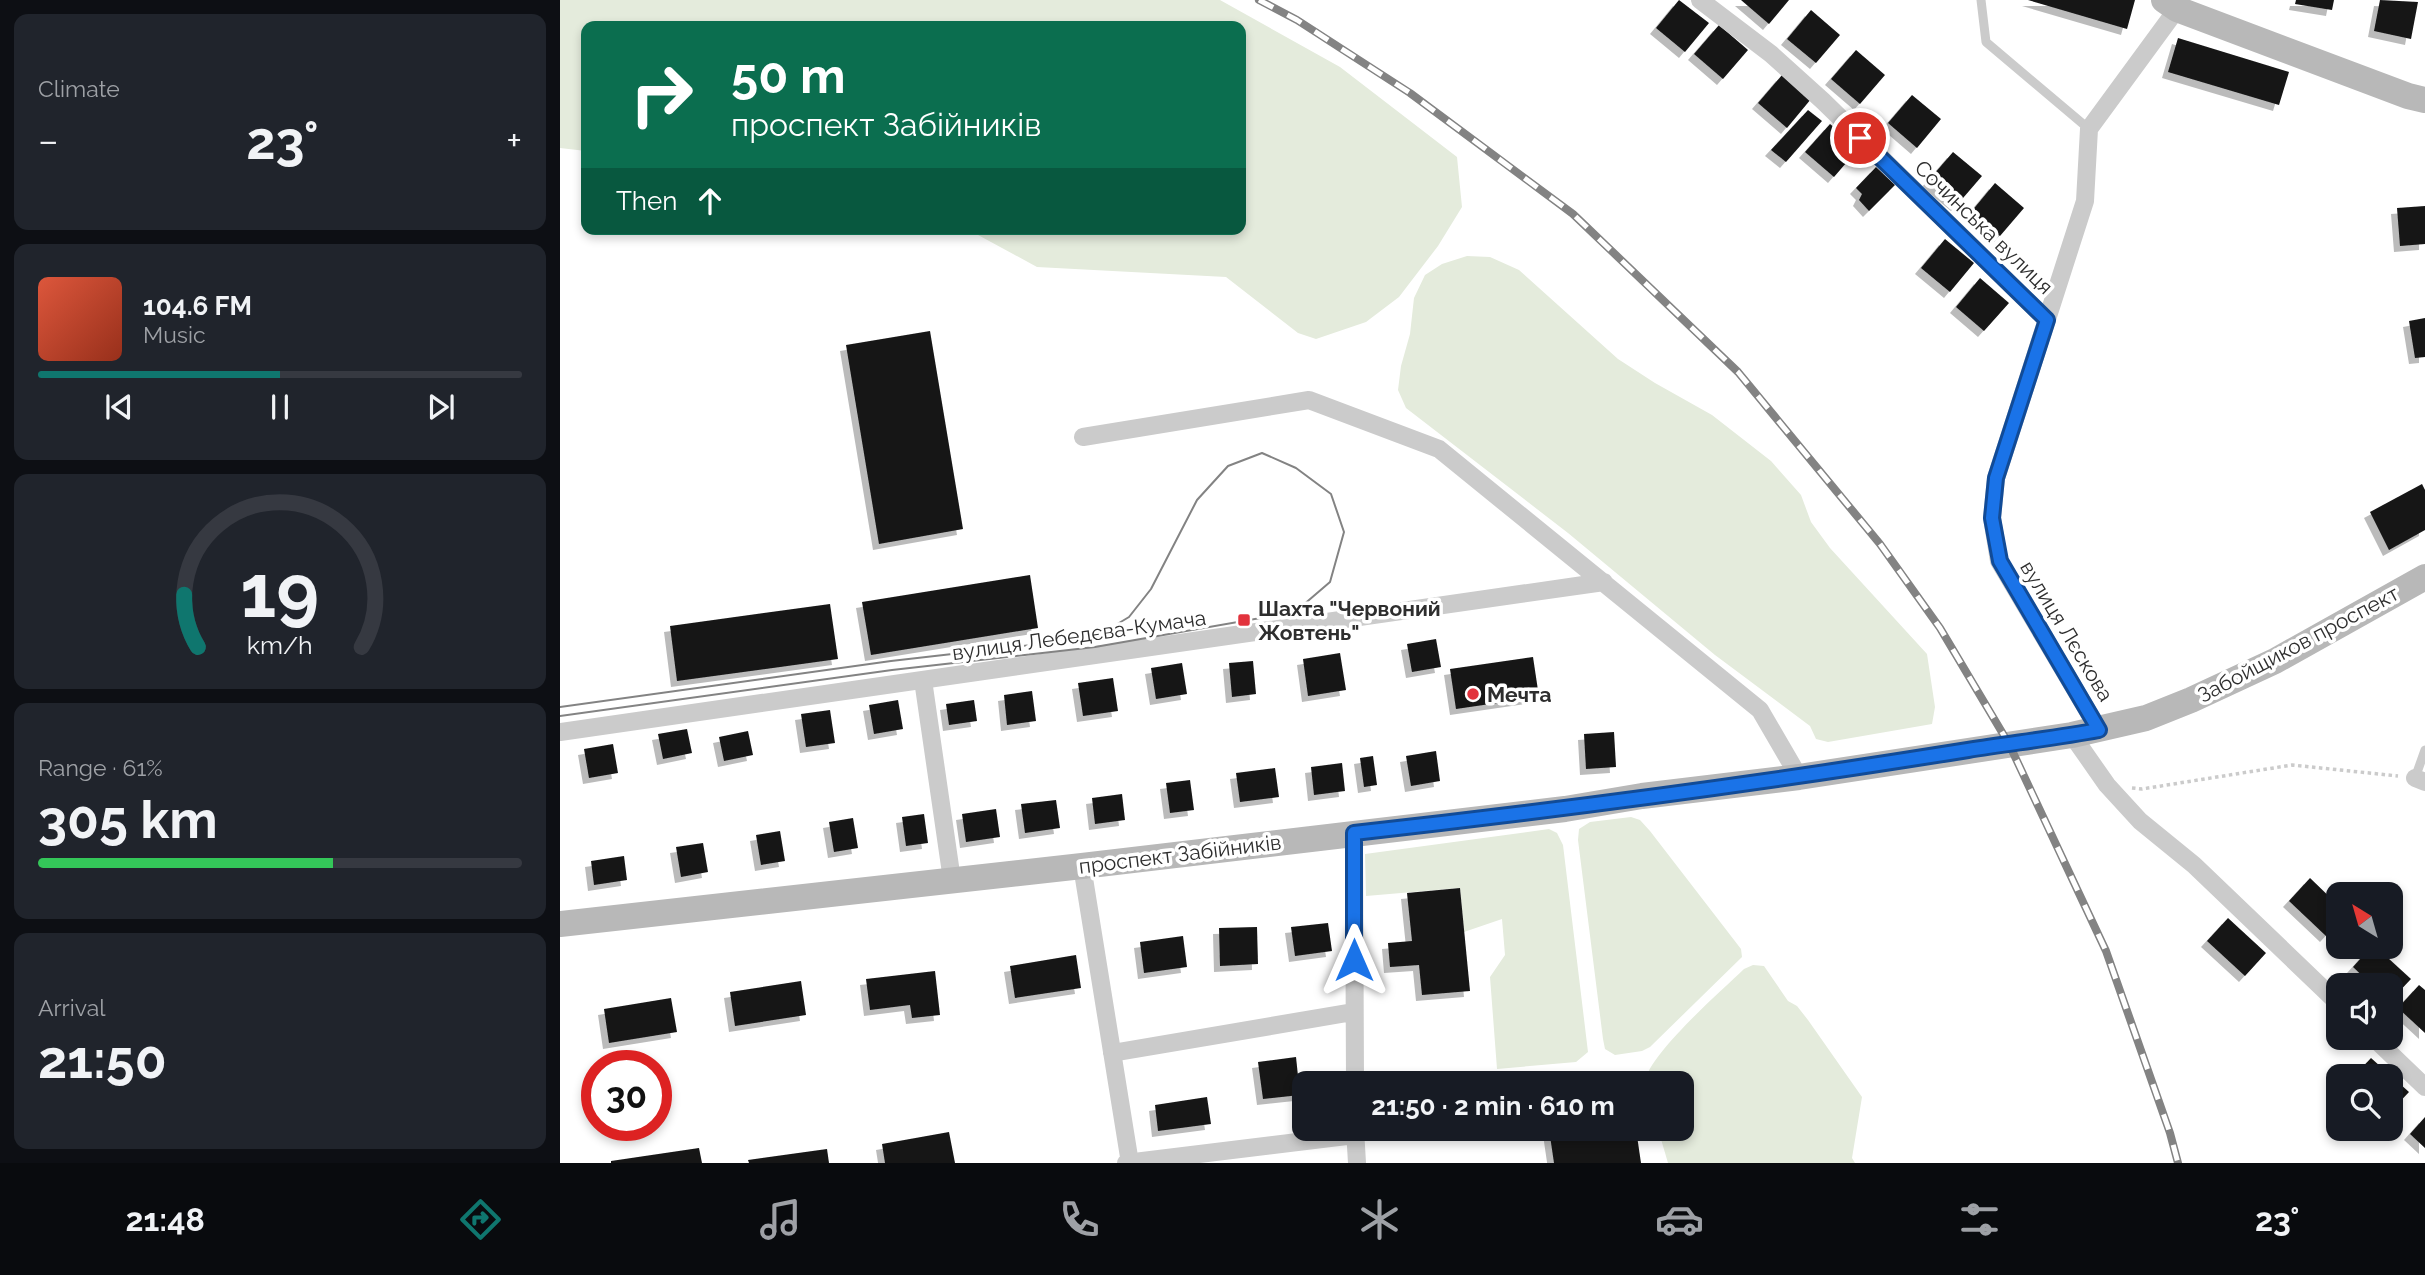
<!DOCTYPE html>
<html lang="en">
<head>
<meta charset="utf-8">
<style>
	body { margin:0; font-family:Raleway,sans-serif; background:#20242c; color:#f1f3f6; height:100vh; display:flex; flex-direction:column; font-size:26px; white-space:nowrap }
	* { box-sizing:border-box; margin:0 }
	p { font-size:23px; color:#9ea1a6 }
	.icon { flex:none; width:38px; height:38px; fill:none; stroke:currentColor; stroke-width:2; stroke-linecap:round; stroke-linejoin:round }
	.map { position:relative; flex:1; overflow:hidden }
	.side { display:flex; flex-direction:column; gap:14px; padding:14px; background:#0d0f14; width:560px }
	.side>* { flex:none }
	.banner { position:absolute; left:21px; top:21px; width:665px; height:214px; border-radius:14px; box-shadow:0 4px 10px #0003; background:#0b6e4f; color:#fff; overflow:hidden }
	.needle { width:46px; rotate:323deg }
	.controls { position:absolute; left:1766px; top:882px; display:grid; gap:14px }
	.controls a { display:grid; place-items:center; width:77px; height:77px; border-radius:14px; background:#171b24; box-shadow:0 4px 10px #0003; font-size:35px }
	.speed { position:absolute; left:21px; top:1050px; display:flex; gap:14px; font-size:35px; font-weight:700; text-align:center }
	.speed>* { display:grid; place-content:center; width:91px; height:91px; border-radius:50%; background:#171b24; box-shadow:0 4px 10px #0003; line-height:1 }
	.speed .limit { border:10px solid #d22; background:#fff; color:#111 }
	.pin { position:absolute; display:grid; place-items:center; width:60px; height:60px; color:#fff; margin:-30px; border:4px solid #fff; border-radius:50%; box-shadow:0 2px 7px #0007 }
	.me { position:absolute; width:77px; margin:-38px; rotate:0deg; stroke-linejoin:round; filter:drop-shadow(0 0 5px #0008) }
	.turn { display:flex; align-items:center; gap:24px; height:147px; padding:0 35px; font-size:32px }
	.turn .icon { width:91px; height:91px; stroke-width:2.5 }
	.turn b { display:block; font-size:49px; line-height:60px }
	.then { display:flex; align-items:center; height:66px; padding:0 35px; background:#0003; gap:14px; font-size:26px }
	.big { font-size:52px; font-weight:700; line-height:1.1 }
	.side .card { flex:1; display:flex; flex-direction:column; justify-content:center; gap:10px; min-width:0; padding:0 24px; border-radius:14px; background:#20242c }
	.side .dial { align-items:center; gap:0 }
	.dial svg { height:182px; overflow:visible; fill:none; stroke:#363941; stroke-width:7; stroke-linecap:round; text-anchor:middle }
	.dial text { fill:#f1f3f6; stroke:none }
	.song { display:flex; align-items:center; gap:21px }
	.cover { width:84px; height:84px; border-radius:10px; background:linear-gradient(135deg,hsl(10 70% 55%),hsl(10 70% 35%)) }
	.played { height:7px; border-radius:4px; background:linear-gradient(90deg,#0f766e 50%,#363941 50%) }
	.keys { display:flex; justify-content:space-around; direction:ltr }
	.heat { display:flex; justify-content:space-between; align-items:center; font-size:38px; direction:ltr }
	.charge { height:10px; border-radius:5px; background:linear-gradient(90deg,#34c759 61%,#363941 0) }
	.trip { position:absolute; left:732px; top:1071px; width:402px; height:70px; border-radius:14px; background:#171b24; box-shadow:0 4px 10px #0003; font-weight:700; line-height:70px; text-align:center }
	.tabs { display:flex; height:112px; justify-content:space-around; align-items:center; background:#090b0e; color:#9ea1a6 }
	.tabs .icon { width:49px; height:49px }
	.tabs .active { color:#0f766e }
	.tabs b { font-size:32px; color:#f1f3f6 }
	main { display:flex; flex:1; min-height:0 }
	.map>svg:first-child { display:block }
</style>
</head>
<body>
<main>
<section class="side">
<div class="card"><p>Climate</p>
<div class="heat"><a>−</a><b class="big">23°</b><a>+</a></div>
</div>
<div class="card">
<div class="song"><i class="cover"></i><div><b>104.6 FM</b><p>Music</p></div></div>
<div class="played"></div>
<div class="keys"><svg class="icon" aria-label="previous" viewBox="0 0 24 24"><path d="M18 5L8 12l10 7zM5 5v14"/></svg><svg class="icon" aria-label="pause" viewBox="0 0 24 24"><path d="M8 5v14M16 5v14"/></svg><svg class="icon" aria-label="next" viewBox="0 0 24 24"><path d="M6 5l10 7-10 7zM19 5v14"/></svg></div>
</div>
<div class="card dial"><svg viewBox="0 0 100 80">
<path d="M14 69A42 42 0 1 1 86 69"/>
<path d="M14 69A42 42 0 0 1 8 46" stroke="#0f766e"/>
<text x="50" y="56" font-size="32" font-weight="700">19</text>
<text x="50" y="72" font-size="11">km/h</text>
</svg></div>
<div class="card"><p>Range · 61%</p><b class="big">305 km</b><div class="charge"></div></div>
<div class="card"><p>Arrival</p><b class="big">21:50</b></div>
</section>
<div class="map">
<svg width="1865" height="1163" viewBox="0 0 1865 1163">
	<defs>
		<filter id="shadow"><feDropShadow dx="-6" dy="6" stdDeviation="0" flood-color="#0004"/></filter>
	</defs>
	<rect width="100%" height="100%" fill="#fff"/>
	<path fill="#e4ebdc" d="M 0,0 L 660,0 L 780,67 L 897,157 L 902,207 L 878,246 L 839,297 L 806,322 L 756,339 L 738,333 L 666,277 L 477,267 L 407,229 L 681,229 L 681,26 L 26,26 L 26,151 L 0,148 Z
		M 907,256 L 930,257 L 959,270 L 1058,359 L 1095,383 L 1152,415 L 1211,461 L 1241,495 L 1251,522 L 1270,548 L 1367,654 L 1375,707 L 1372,724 L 1268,742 L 1256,739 L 1250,726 L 1155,655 L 1008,533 L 846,408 L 838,390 L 841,366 L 850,334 L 854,298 L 865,275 L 882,264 Z
		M 1071,817 L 1080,820 L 1090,831 L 1181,949 L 1182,957 L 1090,1047 L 1082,1051 L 1055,1055 L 1045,1049 L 1043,1039 L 1018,840 L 1019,829 L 1030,822 Z
		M 989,829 L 997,833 L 1003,845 L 1028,1052 L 1016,1062 L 937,1069 L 930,977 L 945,955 L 942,919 L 904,932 L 900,888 L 806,896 L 805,854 Z
		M 1193,965 L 1204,966 L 1228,1001 L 1237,1006 L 1248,1020 L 1302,1097 L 1292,1158 L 1295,1163 L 1108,1163 L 1098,1129 L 1122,1129 L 1122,1083 L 1084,1083 C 1090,1053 1159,993 1184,969 Z"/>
	<path fill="#151515" filter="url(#shadow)" d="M 1119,0 L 1149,23 L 1125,52 L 1096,28 Z
		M 1181,0 L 1229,0 L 1209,24 Z
		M 1468,0 L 1575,0 L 1567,29 Z
		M 1736,0 L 1774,0 L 1772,10 L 1735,4 Z
		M 1820,0 L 1858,2 L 1851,39 L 1814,31 Z
		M 1251,10 L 1280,35 L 1256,63 L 1227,39 Z
		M 1159,25 L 1188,50 L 1163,79 L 1134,54 Z
		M 1618,38 L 1729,72 L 1719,105 L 1608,72 Z
		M 1296,50 L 1325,75 L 1300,104 L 1271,79 Z
		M 1222,75 L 1251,99 L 1227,128 L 1198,103 Z
		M 1352,95 L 1381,119 L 1357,148 L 1328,123 Z
		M 1248,110 L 1262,121 L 1226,162 L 1211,150 Z
		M 1270,124 L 1299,148 L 1274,177 L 1245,152 Z
		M 1393,152 L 1422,176 L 1397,205 L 1368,181 Z
		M 1316,167 L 1335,185 L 1309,211 L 1299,200 L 1302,194 L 1296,188 Z
		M 1435,183 L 1464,208 L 1440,236 L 1411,212 Z
		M 1865,206 L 1865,244 L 1840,246 L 1837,208 Z
		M 1385,239 L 1414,263 L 1390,292 L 1361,268 Z
		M 1420,278 L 1449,303 L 1424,331 L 1396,307 Z
		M 1865,318 L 1865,357 L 1855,358 L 1849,321 Z
		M 370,331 L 403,529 L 319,544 L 286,345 Z
		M 1862,484 L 1865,490 L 1865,530 L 1829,550 L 1810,512 Z
		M 470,575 L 478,628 L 311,655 L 302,602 Z
		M 270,604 L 278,659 L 117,681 L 110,626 Z
		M 876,639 L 881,667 L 852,672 L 847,644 Z
		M 780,653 L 786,690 L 748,696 L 743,659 Z
		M 973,657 L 979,697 L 896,709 L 890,669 Z
		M 693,661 L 696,694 L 672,697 L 669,663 Z
		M 622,663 L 627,694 L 596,699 L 591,668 Z
		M 553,678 L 558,711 L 523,716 L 518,683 Z
		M 472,691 L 476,721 L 447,725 L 444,695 Z
		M 338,700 L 343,729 L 314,734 L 309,705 Z
		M 414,700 L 417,721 L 389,725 L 386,704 Z
		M 270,710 L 275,743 L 246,747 L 241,714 Z
		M 127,729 L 132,753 L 103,759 L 98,734 Z
		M 188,731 L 193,755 L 164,761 L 159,737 Z
		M 1054,732 L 1056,767 L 1026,769 L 1024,734 Z
		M 53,744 L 58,773 L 29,778 L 24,749 Z
		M 876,751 L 880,781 L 851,786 L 846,756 Z
		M 813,756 L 817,785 L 804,787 L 800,758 Z
		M 782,763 L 785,791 L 754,795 L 751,767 Z
		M 715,768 L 719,797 L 680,802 L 676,773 Z
		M 630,780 L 634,810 L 610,813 L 606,783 Z
		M 562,794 L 565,820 L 535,824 L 532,798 Z
		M 496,800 L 500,828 L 465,833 L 461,804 Z
		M 436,809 L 440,837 L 406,842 L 402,814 Z
		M 364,814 L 368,843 L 346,846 L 342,817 Z
		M 293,818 L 298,848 L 274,852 L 269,822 Z
		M 220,831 L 225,861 L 201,865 L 196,835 Z
		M 143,843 L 148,872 L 121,877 L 116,847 Z
		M 64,856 L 67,880 L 34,885 L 31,861 Z
		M 1750,878 L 1778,905 L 1778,923 L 1766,936 L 1729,901 Z
		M 900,888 L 910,991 L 862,995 L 859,965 L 830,967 L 828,943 L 852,941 L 847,893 Z
		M 1668,918 L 1706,953 L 1685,976 L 1647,941 Z
		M 768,923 L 772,951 L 735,956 L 731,927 Z
		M 697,927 L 698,964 L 660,966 L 659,928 Z
		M 623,936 L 627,967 L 584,973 L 580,942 Z
		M 1811,947 L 1816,947 L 1851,979 L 1830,1001 L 1830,985 L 1812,985 L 1793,967 Z
		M 516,955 L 521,988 L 455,998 L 450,966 Z
		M 375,971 L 380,1015 L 352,1018 L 350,1005 L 310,1010 L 306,979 Z
		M 241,981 L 246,1015 L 175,1026 L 170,992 Z
		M 1859,985 L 1865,990 L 1865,1033 L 1838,1008 Z
		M 111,998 L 117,1032 L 49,1043 L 44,1009 Z
		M 736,1057 L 740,1095 L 703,1099 L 698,1062 Z
		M 1811,1058 L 1849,1092 L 1830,1112 L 1830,1076 L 1794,1076 Z
		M 647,1097 L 651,1124 L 598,1131 L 595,1105 Z
		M 1865,1117 L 1865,1148 L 1850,1134 Z
		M 989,1129 L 1076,1129 L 1081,1163 L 994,1163 Z
		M 389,1132 L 395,1163 L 325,1163 L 322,1144 Z
		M 139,1148 L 142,1163 L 51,1163 L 51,1161 Z
		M 267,1149 L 269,1163 L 189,1163 L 188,1160 Z"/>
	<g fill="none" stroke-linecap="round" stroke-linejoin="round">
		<path stroke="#cbcbcb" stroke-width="3.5" stroke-dasharray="3.5 3.5" stroke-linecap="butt" d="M 1572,788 L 1582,789 L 1732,765 L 1838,776"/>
		<path stroke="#cbcbcb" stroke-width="9" d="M 1421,0 L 1426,42 L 1529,129
			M 1855,778 L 1865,750"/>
		<path stroke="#cbcbcb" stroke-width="18" d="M 1140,0 L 1211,54 L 1263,101 L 1487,320
			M 523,437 L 749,400 L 879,449 L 1200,710 L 1239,777
			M 363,680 L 392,880
			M 1539,730 L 1439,561 L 1432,518 L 1436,478 L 1525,201 L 1529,129 L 1617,9
			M 0,732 L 1044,582
			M 1512,735 L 1547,785 L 1580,821 L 1634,865 L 1778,1003
			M 1855,778 L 1865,782
			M 794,833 L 795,1083
			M 522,866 L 570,1163
			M 1814,1038 L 1865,1087
			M 552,1053 L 793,1012
			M 795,1129 L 797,1163
			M 566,1163 L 795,1135"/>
		<path stroke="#b8b8b8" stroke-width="26" d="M 1604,0 L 1617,9 L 1848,96 L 1865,100
			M 0,924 L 522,866 L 1005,809 L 1082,796 L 1239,777 L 1512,735 L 1586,718 L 1631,700 L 1715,661 L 1865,577"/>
		<path stroke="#838383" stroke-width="2" d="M 0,707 L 331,661 L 534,638 L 569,617 L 591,589 L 637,500 L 668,466 L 702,453 L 736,468 L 771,494 L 784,532 L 770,582 L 735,612 L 535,647 L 332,670 L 0,716"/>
		<g stroke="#838383" stroke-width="8">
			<path id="rail" d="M 699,0 L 737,20 L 850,93 L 1013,214 L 1178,372 L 1320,544 L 1380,628 L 1449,744 L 1546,951 L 1610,1133 L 1618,1163"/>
		</g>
		<use href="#rail" stroke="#fff" stroke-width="5" stroke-dasharray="16" stroke-linecap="butt"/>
	</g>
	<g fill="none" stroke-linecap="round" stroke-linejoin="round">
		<g stroke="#114b97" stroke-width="18">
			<path id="route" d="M 794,960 L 794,833 C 999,810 1204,783 1408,750 C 1452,743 1496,738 1539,730 L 1440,561 L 1432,518 L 1436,478 L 1487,320 L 1300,138"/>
		</g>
		<use href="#route" stroke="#1a73e8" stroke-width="12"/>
	</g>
	<g fill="#e2333d" stroke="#fff" stroke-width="2.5">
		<rect x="677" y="613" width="14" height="14" rx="3.5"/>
		<circle cx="913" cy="694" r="7"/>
	</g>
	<g text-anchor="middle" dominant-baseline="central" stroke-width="7" stroke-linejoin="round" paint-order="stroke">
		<g font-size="21" fill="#2e2e2e" stroke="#fff">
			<text transform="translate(1424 227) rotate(44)">Сочинська вулиця</text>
			<text transform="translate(1507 631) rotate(59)">вулиця Лєскова</text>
			<text transform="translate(519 635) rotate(-8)">вулиця Лебедєва-Кумача</text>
			<text transform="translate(1738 644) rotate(-28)">Забойщиков проспект</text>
			<text transform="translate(620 854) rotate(-7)">проспект Забійників</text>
		</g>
		<g font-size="21" font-weight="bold" fill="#2e2e2e" stroke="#fff" text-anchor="start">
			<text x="698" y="608">Шахта "Червоний<tspan x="698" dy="24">Жовтень"</tspan></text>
			<text x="927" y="694">Мечта</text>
		</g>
	</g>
</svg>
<div class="controls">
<a><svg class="needle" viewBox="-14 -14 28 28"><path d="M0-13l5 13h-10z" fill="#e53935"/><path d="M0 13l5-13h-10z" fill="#9ea1a6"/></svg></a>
<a><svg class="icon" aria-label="sound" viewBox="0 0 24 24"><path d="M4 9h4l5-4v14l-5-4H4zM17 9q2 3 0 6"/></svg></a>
<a><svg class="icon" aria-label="search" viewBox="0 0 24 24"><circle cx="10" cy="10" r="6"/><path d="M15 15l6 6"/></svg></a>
</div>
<div class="speed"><div class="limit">30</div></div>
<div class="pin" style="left:1300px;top:138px;background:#d93025"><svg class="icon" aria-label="arrive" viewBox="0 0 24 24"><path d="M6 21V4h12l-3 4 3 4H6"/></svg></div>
<svg class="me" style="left:794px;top:960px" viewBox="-20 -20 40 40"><path d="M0-17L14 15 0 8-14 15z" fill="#1a73e8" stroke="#fff" stroke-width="4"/></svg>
<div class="trip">21:50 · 2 min · 610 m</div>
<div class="banner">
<div class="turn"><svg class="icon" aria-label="right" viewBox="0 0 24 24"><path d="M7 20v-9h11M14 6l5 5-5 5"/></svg><div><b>50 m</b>проспект Забійників</div></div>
<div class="then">Then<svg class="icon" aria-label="ahead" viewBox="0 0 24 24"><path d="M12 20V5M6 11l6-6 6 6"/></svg></div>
</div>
</div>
</main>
<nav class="tabs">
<b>21:48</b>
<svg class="icon active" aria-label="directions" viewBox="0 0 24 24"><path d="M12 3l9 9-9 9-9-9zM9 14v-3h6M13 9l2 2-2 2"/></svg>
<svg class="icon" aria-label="music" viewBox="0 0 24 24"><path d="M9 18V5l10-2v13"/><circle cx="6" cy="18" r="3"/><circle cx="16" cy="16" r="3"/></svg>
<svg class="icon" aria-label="phone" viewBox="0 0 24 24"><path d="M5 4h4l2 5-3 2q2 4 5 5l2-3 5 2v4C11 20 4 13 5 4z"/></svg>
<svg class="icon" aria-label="climate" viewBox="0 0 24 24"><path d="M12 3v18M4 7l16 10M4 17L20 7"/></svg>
<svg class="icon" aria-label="car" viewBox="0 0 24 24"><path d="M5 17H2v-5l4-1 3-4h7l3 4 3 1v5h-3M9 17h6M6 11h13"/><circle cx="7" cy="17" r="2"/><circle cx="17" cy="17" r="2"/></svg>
<svg class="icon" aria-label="filters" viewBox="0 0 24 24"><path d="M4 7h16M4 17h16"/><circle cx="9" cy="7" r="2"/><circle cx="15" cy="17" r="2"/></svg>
<b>23°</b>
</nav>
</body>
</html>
